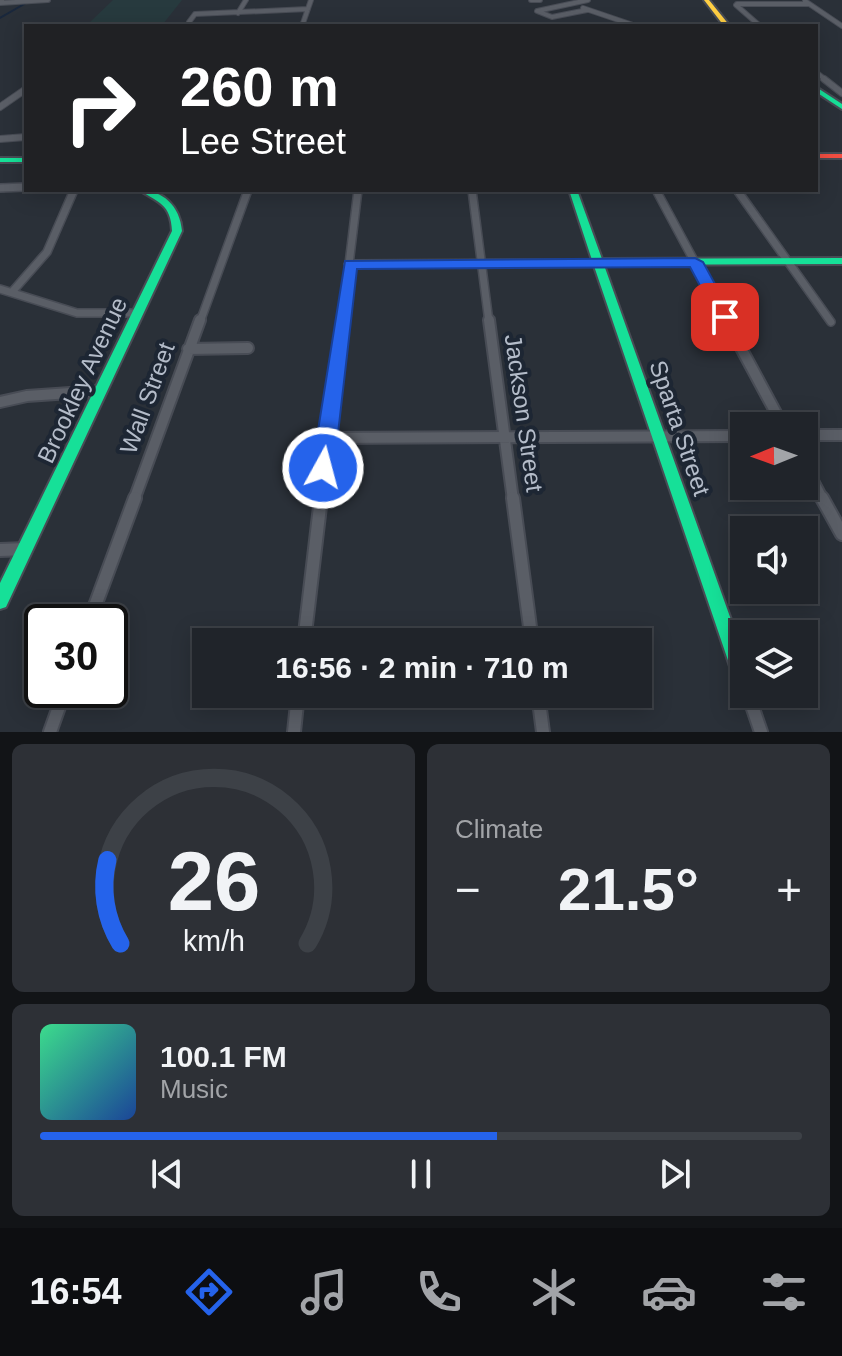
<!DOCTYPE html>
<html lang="en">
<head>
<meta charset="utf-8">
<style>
	body { margin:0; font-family:Helvetica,sans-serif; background:#2d3036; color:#f1f3f6; height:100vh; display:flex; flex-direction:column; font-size:30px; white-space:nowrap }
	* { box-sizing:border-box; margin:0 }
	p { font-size:26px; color:#a2a4a8 }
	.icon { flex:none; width:44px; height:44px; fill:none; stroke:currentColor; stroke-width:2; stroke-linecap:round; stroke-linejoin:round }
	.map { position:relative; height:732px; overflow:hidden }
	.details { display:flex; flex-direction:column; gap:12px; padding:12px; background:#121417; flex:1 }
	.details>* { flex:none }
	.guide { position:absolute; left:24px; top:24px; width:794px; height:168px; border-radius:0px; box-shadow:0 4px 20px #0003,0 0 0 2px #3d4147; background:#202124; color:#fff; overflow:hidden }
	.needle { width:52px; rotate:269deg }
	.controls { position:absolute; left:730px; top:412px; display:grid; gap:16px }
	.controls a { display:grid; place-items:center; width:88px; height:88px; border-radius:0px; background:#20242a; box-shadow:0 4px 20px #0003,0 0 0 2px #3d4147; font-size:40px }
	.speed { position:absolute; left:24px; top:604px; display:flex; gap:16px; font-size:40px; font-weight:700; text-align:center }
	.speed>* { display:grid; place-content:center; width:104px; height:104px; border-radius:50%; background:#20242a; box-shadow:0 4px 20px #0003,0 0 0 2px #3d4147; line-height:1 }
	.speed .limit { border:4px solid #111; border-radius:12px; background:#fff; color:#111 }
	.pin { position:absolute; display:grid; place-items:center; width:68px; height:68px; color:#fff; margin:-34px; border-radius:16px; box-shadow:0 4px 12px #0006 }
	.me { position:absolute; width:88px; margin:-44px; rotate:7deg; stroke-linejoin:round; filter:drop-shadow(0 0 6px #0008) }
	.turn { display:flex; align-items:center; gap:28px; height:168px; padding:0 24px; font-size:36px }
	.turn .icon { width:104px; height:104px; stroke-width:2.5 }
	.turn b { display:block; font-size:56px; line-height:68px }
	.big { font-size:60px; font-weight:700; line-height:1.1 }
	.details .card { flex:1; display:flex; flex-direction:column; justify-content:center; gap:12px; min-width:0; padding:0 28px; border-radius:12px; background:#2d3036 }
	.details .dial { align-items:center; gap:0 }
	.dial svg { height:208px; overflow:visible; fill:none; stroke:#3d4147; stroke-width:7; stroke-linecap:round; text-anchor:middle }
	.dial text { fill:#f1f3f6; stroke:none }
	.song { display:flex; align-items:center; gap:24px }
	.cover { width:96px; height:96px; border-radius:12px; background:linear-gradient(135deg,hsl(150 70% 55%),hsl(220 70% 35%)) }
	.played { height:8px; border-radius:4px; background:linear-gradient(90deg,#2563eb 60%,#3d4147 60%) }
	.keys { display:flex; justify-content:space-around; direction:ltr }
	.heat { display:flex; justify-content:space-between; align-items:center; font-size:44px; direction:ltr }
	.details .tiles { flex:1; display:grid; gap:12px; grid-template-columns:1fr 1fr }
	.card:last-child { grid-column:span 2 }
	.trip { position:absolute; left:192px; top:628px; width:460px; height:80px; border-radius:0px; background:#20242a; box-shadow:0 4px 20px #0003,0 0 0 2px #3d4147; font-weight:700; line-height:80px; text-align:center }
	.menu { display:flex; height:128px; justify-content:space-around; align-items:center; background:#0d0e11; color:#a2a4a8 }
	.menu .icon { width:56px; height:56px }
	.menu .active { color:#2563eb }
	.menu b { font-size:36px; color:#f1f3f6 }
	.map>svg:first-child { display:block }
</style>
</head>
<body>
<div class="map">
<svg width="842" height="732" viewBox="0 0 842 732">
	<rect width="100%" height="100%" fill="#2a3038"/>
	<path fill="#273a3e" d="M 113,0 L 182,0 L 163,24 L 87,25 Z"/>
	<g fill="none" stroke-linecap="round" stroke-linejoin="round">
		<path stroke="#19273c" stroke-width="2" d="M 0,18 L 26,3"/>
		<g stroke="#484c55" stroke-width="6">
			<path id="street-far4" d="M 531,0 L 540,0
				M 805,1 L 842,26
				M 0,3 L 48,0
				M 737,4 L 809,4
				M 736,5 L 760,26
				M 583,8 L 636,26
				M 587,10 L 552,17 L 537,11 L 588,0
				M 238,13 L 246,0
				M 189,22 L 195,14 L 308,9
				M 302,26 L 311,0
				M 816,72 L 827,81"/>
		</g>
		<g stroke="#484c55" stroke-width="8">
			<path id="street-far3" d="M 824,79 L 842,93
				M 0,107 L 26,89
				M 0,139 L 26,137"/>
		</g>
		<g stroke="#484c55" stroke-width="10">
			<path id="street-far2" d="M 0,188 L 26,187
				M 472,190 L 489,322
				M 656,190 L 727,322
				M 737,190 L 831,322
				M 0,289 L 77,313 L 136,313
				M 12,292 L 47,252 L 74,190
				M 200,322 L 248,190
				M 342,322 L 358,190"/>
		</g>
		<g stroke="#484c55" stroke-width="14">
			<path id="street-far1" d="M 489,320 L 513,500
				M 726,320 L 783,426
				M 188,349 L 248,348
				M 0,402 L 27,396 L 99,391
				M 804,435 L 842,435
				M 326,438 L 744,436
				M 804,464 L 823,500
				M 134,500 L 200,320
				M 321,500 L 343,320"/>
		</g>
		<g stroke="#484c55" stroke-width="16">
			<path id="street" d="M 513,498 L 532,642
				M 822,498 L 842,534
				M 0,550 L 26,549
				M 89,622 L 135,498
				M 304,642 L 321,498
				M 538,694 L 543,732
				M 748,694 L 761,732
				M 50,732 L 65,690
				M 294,732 L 298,694"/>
		</g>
		<g stroke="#484c55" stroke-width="4">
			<path id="fast" d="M 816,87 L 842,104 L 842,109 L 816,92 Z
				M 0,158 L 26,158 L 26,162 L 0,162 Z
				M 139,190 C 163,190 180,206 182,231 L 6,607 L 0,609 L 0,583 L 172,231 C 171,204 158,202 139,190 Z
				M 569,190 L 577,190 L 602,259 L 842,258 L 842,264 L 604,265 L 744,656 L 744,690 L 738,687 L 735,681 L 594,266 L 350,267 L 345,264 L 350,261 L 592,260 Z"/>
		</g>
		<g stroke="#484c55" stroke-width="4">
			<path id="slow" d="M 704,0 L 709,0 L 730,26 L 724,26 Z"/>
		</g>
		<g stroke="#484c55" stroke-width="4">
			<path id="jam" d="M 816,154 L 842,154 L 842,158 L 816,158 Z"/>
		</g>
		<use href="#street-far4" stroke="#5a5e66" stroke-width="4"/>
		<use href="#street-far3" stroke="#5a5e66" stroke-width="6"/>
		<use href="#street-far2" stroke="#5a5e66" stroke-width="7"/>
		<use href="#street-far1" stroke="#5a5e66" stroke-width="10"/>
		<use href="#street" stroke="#5a5e66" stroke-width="12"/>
		<use href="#fast" fill="#16e098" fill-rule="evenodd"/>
		<use href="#slow" fill="#ffcf43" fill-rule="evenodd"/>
		<use href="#jam" fill="#f24e42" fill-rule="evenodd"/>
		<path stroke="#595d64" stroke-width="2" stroke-dasharray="4 4" stroke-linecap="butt" d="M 0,0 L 4,0"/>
	</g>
	<path fill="#2563eb" stroke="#184099" stroke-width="2" d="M 695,258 L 703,262 L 733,317 L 731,321 L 719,321 L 690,267 L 357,269 L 334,468 L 330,474 L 323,476 L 316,474 L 312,468 L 345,261 Z"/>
	<g text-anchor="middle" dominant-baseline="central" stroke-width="8" stroke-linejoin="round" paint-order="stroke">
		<g font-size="24" fill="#b4bcc9" stroke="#1d2633">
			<text transform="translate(82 380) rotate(-65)">Brookley Avenue</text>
			<text transform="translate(147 398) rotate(-70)">Wall Street</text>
			<text transform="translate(524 413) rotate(82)">Jackson Street</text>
			<text transform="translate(680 428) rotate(71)">Sparta Street</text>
		</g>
	</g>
</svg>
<div class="controls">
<a><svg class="needle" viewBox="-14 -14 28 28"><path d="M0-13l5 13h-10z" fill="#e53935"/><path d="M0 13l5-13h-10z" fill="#a2a4a8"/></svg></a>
<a><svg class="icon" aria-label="sound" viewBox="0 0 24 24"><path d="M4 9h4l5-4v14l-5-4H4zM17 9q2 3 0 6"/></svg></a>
<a><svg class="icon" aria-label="layers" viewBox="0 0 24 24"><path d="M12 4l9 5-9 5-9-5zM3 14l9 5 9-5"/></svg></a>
</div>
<div class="speed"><div class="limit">30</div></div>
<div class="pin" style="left:725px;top:317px;background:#d93025"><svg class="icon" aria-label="arrive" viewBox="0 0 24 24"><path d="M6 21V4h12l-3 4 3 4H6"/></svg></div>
<svg class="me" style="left:323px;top:468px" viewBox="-20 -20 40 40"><circle r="17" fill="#2563eb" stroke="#fff" stroke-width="3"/><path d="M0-11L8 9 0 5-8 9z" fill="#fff"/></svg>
<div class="trip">16:56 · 2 min · 710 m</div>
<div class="guide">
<div class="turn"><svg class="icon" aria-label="right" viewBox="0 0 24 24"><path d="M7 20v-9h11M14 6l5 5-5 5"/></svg><div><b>260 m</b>Lee Street</div></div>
</div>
</div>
<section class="details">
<div class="tiles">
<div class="card dial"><svg viewBox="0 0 100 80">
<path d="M14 69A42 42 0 1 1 86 69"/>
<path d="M14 69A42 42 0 0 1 9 37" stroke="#2563eb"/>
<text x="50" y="56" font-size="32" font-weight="700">26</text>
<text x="50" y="72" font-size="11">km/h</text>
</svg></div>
<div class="card"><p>Climate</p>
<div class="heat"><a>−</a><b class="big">21.5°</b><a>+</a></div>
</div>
<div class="card">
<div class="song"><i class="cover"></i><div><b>100.1 FM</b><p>Music</p></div></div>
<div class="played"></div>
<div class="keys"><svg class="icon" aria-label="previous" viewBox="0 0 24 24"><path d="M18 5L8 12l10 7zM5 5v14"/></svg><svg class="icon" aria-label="pause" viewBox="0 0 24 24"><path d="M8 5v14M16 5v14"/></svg><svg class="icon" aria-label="next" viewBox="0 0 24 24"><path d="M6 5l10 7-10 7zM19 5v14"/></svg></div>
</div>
</div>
</section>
<nav class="menu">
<b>16:54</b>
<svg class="icon active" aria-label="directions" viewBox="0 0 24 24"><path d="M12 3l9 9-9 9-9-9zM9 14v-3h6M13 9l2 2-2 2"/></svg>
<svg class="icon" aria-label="music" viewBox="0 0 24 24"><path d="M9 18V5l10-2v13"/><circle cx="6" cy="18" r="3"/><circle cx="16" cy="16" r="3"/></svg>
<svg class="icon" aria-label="phone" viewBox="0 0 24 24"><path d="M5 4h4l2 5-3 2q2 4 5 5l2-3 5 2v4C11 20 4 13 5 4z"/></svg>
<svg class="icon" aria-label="climate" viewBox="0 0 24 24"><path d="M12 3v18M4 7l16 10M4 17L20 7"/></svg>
<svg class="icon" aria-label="car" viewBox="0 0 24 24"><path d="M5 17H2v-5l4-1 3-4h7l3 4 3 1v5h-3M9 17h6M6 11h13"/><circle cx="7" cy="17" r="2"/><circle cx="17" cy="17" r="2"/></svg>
<svg class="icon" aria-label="filters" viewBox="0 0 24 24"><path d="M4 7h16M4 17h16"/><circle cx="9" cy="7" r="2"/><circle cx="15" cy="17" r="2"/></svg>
</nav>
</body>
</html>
